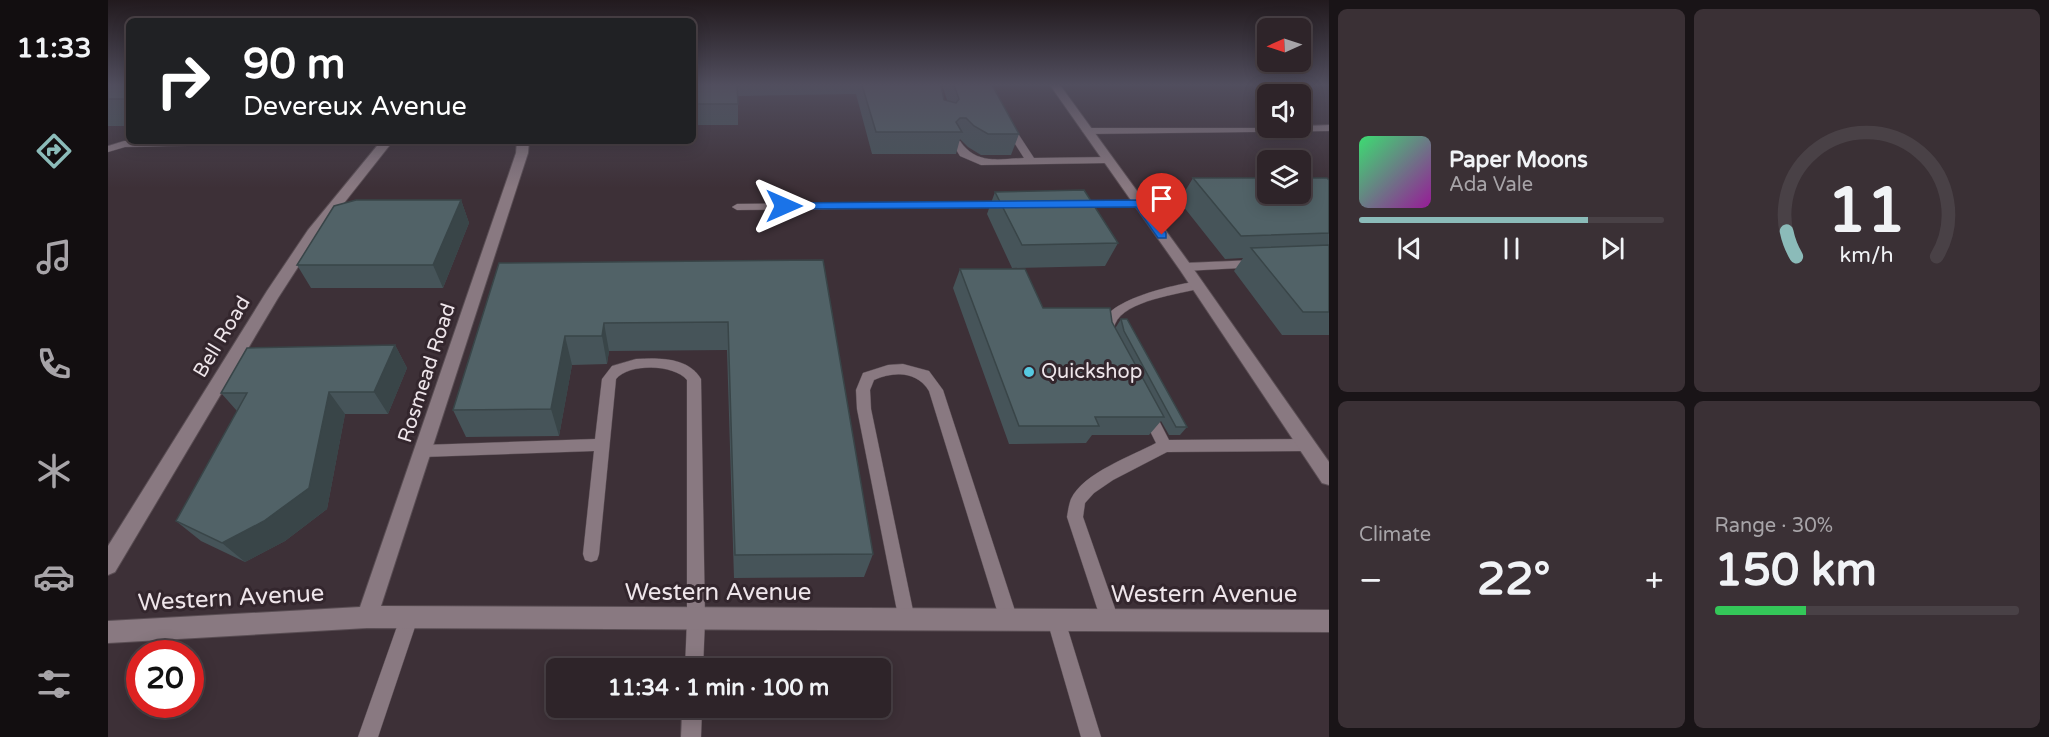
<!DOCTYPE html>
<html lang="en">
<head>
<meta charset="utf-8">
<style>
	body { margin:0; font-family:"Varela Round",sans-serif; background:#3a3035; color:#f1f3f6; height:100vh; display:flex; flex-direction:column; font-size:22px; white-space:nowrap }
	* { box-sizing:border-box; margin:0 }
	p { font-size:20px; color:#a7a4a8 }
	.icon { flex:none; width:33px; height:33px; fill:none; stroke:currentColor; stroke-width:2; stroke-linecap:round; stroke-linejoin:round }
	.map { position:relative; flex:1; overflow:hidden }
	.panel { display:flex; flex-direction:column; gap:9px; padding:9px; background:#191417; width:720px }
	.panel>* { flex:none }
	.hud { position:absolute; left:18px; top:18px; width:570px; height:126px; border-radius:9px; box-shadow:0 3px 15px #0003,0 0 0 2px #494146; background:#202124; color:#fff; overflow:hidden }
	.needle { width:39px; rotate:267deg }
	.tools { position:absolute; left:1149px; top:18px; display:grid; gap:12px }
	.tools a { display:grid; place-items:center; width:54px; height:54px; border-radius:9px; background:#2e2429; box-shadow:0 3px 15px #0003,0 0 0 2px #494146; font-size:30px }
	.speed { position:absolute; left:18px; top:640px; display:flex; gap:12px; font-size:30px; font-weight:700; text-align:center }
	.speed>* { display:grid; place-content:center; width:78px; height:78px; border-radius:50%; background:#2e2429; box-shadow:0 3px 15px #0003,0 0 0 2px #494146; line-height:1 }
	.speed .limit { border:9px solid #d22; background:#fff; color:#111 }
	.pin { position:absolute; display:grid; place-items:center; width:51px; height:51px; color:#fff; margin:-62px -26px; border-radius:50% 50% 50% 0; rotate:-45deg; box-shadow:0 0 6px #0007 }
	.pin .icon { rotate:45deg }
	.me { position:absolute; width:66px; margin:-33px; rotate:90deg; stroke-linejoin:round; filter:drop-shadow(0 0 4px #0008) }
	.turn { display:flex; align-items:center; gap:21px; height:126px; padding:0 18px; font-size:27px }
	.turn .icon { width:78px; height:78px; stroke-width:2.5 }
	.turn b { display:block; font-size:42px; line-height:51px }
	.big { font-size:45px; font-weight:700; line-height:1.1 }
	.panel .widget { flex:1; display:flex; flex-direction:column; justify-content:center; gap:9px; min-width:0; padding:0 21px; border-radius:9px; background:#3a3035 }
	.panel .dial { align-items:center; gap:0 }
	.dial svg { height:156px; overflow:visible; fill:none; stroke:#494146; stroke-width:7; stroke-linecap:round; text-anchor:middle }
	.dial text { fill:#f1f3f6; stroke:none }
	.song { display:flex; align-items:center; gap:18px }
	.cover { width:72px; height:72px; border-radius:9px; background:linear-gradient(135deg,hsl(140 70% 55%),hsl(300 70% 35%)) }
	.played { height:6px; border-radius:3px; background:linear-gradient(90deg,#8bbbb9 75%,#494146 75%) }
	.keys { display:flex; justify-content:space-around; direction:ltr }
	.heat { display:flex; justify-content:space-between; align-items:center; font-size:33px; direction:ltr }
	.charge { height:9px; border-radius:4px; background:linear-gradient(90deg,#34c759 30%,#494146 0) }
	.panel .tiles { flex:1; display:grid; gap:9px; grid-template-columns:repeat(2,1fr) }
	.trip { position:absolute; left:438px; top:658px; width:345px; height:60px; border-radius:9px; background:#2e2429; box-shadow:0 3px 15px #0003,0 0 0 2px #494146; font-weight:700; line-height:60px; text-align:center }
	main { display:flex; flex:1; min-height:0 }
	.tabs { display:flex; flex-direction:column; width:108px; justify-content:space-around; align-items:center; background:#120e10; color:#a7a4a8 }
	.tabs .icon { width:42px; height:42px }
	.tabs .active { color:#8bbbb9 }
	.tabs b { font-size:27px; color:#f1f3f6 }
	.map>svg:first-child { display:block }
</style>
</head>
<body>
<main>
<nav class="tabs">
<b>11:33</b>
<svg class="icon active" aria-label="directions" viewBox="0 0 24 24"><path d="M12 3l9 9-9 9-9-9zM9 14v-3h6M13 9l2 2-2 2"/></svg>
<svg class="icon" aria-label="music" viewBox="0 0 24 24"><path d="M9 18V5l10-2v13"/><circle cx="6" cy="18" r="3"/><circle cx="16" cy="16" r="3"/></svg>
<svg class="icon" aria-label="phone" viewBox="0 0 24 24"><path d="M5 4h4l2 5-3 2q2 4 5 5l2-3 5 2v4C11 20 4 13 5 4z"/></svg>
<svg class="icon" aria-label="climate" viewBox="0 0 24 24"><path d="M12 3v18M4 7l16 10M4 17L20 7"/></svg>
<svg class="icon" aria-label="car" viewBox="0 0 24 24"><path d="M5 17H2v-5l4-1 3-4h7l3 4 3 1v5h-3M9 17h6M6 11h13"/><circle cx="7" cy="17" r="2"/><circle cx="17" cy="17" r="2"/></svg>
<svg class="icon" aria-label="filters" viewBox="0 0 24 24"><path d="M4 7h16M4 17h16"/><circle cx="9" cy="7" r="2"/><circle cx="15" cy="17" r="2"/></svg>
</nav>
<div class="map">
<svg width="1221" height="737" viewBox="0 0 1221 737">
	<rect width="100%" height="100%" fill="#3d3037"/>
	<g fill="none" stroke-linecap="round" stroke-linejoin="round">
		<g stroke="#594d53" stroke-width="1">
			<path id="service" d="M 900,122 L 903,123 L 926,158 L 1000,157 L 1005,160 L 1000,163 L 873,165 L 852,156 L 844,143 L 852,141 C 868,165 891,159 916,158 L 895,125 Z
				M 1221,125 L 1221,131 L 979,134 L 974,131 L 979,128 L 1192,128 L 1192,126 Z
				M 16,141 L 106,141 L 107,142 L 102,145 L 17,147 L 0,152 L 0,146 Z
				M 967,201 L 1031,201 L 1036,204 L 1031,207 L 963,206 L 962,204 Z
				M 900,202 L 904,203 L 904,207 L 629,210 L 624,207 L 629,204 Z
				M 1147,260 L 1151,261 L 1153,264 L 1151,267 L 1077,271 L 1071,267 L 1077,263 Z
				M 1090,281 L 1094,282 L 1096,285 L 1094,288 C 1072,294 1017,300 1007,324 C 1005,329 1006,334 1004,338 L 994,338 C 979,302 1067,285 1090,281 Z
				M 528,359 C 551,358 580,357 593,379 L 597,619 L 595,669 L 577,669 L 579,619 L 579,380 C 566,364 521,363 508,379 L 491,554 L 489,560 L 483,562 L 477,560 L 475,554 L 486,451 L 315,457 L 310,455 L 308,451 L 310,447 L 315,445 L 487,439 L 494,379 L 504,366 Z
				M 795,364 L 821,371 L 835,390 L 910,620 L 907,626 L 901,629 L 895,626 L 892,620 L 821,391 C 809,371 786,371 766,380 L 762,390 L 763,409 L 807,620 L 804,626 L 798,629 L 792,626 L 749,409 L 748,390 L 755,373 L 780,365 Z
				M 1040,407 L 1045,409 L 1061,440 L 1199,439 L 1204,441 L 1206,445 L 1204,449 L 1199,451 L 1059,452 L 1005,480 L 986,493 L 977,503 L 975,517 L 1011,620 L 1008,626 L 1002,629 L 996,626 L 993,620 L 959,517 C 960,511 961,504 963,499 C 975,473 1024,456 1048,443 L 1033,413 L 1035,409 Z
				M 301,609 L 307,612 L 310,618 L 270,737 L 250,737 L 292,618 L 295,612 Z
				M 948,611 L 954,614 L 957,620 L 993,737 L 973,737 L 939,620 L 942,614 Z
				M 574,708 L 594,708 L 593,737 L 573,737 Z"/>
		</g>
		<g stroke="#594d53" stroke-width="2">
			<path id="minor" d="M 273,141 L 285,141 L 210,236 L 170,298 L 7,572 L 0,575 L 0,546 L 159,291 L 200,230 Z
				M 409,141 L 421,141 L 420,153 L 273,606 L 1221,610 L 1221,632 L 259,628 L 0,643 L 0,621 L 252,607 L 408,153 Z"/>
		</g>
		<g stroke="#594d53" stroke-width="2">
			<path id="secondary" d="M 942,85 L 952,85 L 1082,264 L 1221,462 L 1221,485 L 1214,483 L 1072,270 Z"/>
		</g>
		<use href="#service" fill="#897981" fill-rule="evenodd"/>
		<use href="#minor" fill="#897981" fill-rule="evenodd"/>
		<use href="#secondary" fill="#897981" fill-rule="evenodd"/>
	</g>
	<path fill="#465459" d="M 0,85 L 21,85 L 21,126 L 0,126 Z
		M 585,85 L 833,85 L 836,100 L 839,100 L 834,85 L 884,85 L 911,134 L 903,155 L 873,155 L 860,147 L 852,139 L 848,154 L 764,154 L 748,94 L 630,96 L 630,125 L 585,125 Z
		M 1085,178 L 1221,180 L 1221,335 L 1174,335 L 1126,271 L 1135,258 L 1117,259 L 1071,201 Z
		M 887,192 L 1010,243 L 997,266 L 904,268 L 879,214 Z
		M 353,200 L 361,223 L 335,288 L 203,288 L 189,265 Z
		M 715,260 L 765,554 L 756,577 L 626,578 L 619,350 L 501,351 L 499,364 L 464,365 L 451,436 L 358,437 L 345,410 L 391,263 Z
		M 852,269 L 935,308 L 1004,322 L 1008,331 L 1008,327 L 1013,319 L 1079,427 L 1072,435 L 1061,435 L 1053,421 L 1041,435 L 984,435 L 978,443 L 901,444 L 845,288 Z
		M 287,345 L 299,368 L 280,414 L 237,414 L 219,509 L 177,541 L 137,562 L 93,541 L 68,521 L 129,411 L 113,393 Z"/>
	<path fill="#394548" d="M 353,200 L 361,223 L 335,288 L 325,265 Z
		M 496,323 L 501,351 L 499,364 L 494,336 Z
		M 457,336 L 464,365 L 451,436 L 443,409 Z
		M 287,345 L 299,368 L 280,414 L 266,392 Z
		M 221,392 L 237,414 L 219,509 L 177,541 L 137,562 L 114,543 Z"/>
	<path fill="#516267" stroke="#394548" stroke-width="1.5" d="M 0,85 L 21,85 L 21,99 L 0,99 Z
		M 585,85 L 629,85 L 630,104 L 585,104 Z
		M 754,85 L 833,85 L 836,100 L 848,103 L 851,99 L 846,85 L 884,85 L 911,134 L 880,134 L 866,126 L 858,118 L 852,118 L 848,122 L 854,132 L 768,132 Z
		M 1085,178 L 1160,178 L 1160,194 L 1192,194 L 1192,178 L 1219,178 L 1221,180 L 1221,233 L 1133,236 Z
		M 976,190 L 1010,243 L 914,245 L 887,192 Z
		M 248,200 L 353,200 L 325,265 L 189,265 L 226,206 Z
		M 1221,245 L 1221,312 L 1195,312 L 1143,248 Z
		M 715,260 L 765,554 L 627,555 L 620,322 L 496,323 L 494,336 L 457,336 L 443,409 L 345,410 L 391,263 Z
		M 852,269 L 917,269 L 935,308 L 1002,308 L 1004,322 L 1056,417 L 987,417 L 991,426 L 911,426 Z
		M 1013,319 L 1019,319 L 1079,427 L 1068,427 L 1016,331 Z
		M 287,345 L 266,392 L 221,392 L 201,488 L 156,521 L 114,543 L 68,521 L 139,393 L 113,393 L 139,348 Z"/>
	<linearGradient id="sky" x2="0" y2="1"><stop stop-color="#221a1e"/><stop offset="0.45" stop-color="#514e5e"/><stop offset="1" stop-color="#514e5e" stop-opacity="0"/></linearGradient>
	<rect width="1221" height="188" fill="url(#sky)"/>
	<path fill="#1a73e8" stroke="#114b97" stroke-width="1.5" d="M 1031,200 L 1035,201 L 1058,233 L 1058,238 L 1050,238 L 1028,207 L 676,209 L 671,206 L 676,203 Z"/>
	<circle fill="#56c9e1" stroke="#33262d" stroke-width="2" cx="921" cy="372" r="6"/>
	<g text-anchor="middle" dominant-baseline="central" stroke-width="6" stroke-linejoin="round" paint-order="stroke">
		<g font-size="20" fill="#eee5ea" stroke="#33262d">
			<text transform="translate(114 337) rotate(-59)">Bell Road</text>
			<text transform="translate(319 373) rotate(-72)">Rosmead Road</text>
		</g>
		<g font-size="20" fill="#eee5ea" stroke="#33262d" text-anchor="start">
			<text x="933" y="372">Quickshop</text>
		</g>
		<g font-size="24" fill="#eee5ea" stroke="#33262d">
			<text x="610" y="592">Western Avenue</text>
			<text x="1096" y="594">Western Avenue</text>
			<text transform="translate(123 598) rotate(-3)">Western Avenue</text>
		</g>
	</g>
</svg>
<div class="tools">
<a><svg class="needle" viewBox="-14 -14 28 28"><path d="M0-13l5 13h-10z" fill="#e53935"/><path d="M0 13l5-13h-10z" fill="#a7a4a8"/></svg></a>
<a><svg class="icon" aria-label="sound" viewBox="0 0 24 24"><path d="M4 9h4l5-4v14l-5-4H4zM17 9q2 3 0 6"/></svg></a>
<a><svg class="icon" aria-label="layers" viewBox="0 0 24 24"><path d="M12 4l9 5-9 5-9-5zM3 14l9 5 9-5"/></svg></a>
</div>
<div class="speed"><div class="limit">20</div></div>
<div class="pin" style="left:1054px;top:235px;background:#d93025"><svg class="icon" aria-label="arrive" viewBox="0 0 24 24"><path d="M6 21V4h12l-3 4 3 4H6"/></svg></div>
<svg class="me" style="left:676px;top:206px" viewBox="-20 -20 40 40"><path d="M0-17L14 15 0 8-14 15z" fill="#1a73e8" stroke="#fff" stroke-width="4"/></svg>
<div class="trip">11:34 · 1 min · 100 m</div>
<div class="hud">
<div class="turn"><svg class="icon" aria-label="right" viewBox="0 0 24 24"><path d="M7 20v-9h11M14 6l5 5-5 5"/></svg><div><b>90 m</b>Devereux Avenue</div></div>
</div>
</div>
<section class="panel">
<div class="tiles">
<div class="widget">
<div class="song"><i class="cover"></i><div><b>Paper Moons</b><p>Ada Vale</p></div></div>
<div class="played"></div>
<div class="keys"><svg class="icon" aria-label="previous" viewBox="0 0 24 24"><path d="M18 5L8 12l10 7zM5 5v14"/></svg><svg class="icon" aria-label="pause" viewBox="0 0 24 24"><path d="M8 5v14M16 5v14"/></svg><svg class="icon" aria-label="next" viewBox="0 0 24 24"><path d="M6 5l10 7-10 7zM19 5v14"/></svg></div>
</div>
<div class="widget dial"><svg viewBox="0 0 100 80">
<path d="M14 69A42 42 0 1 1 86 69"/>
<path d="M14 69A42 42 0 0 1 9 56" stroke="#8bbbb9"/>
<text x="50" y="56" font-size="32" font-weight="700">11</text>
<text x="50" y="72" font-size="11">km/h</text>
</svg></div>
<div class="widget"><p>Climate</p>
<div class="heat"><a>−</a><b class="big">22°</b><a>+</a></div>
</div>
<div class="widget"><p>Range · 30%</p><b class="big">150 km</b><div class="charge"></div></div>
</div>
</section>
</main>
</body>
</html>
